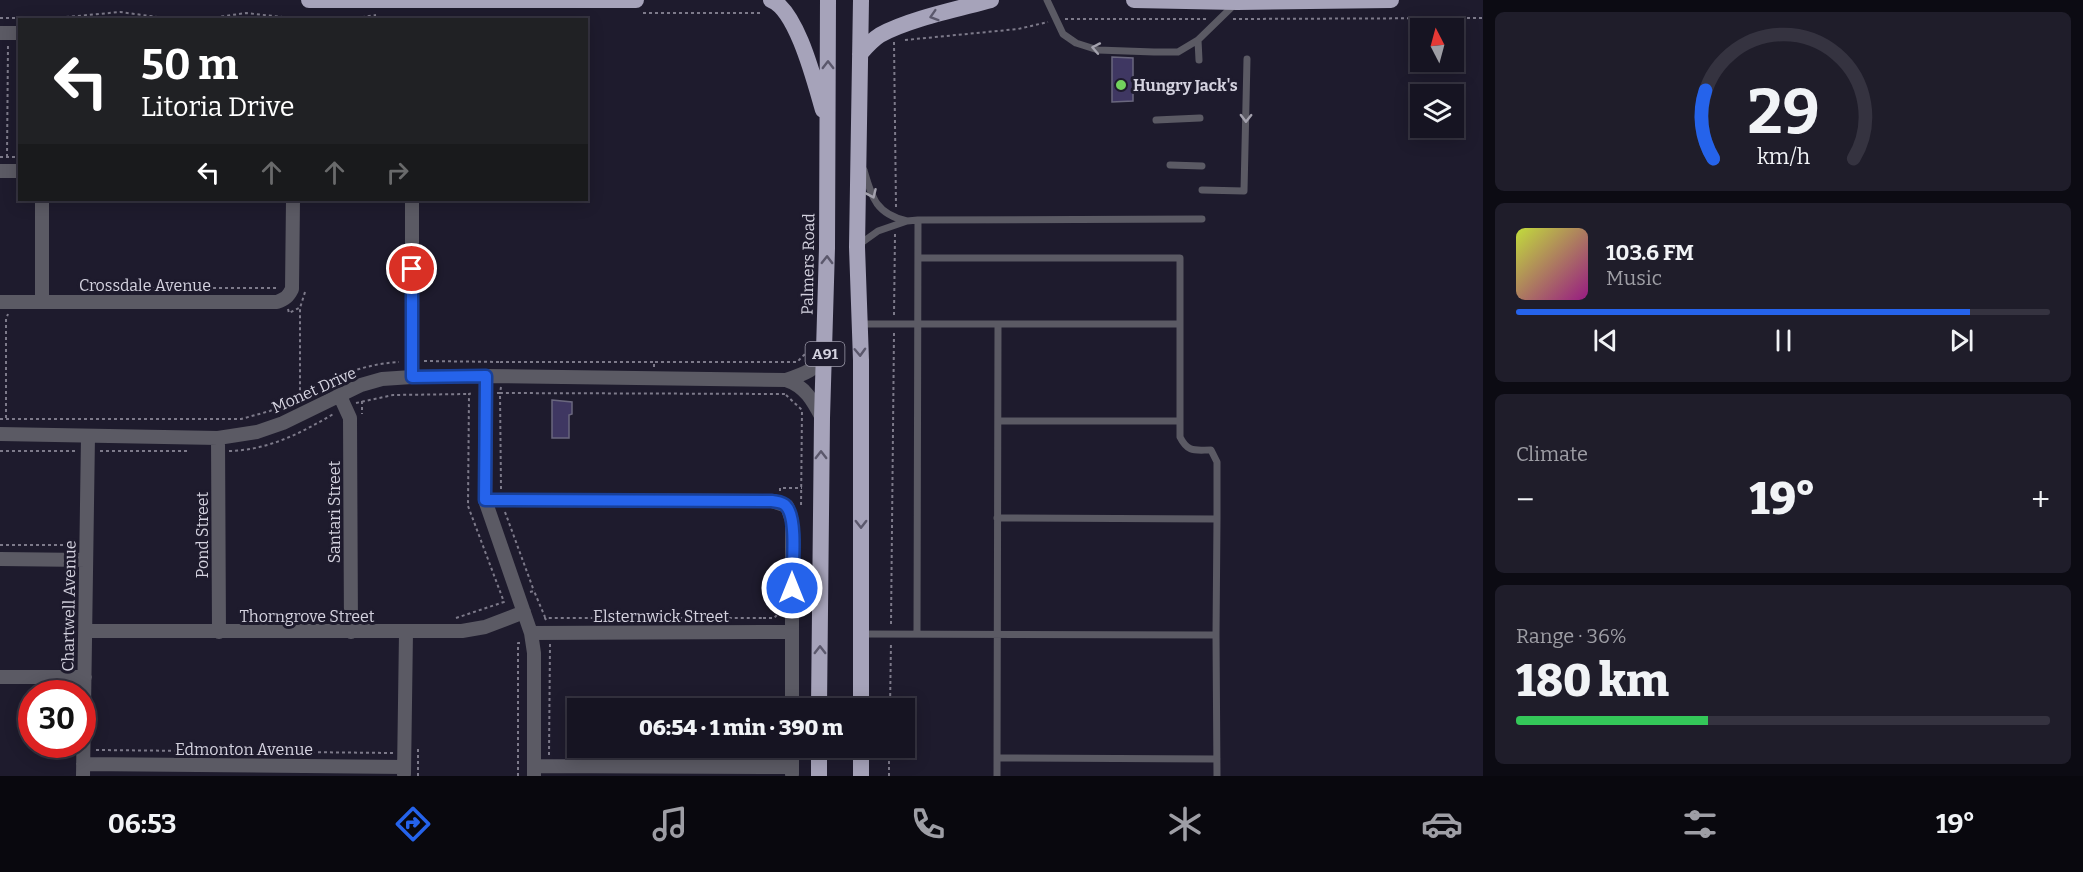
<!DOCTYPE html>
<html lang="en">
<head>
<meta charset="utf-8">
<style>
	body { margin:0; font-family:Bitter,serif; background:#1f1d2a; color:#f1f3f6; height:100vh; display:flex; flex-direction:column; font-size:22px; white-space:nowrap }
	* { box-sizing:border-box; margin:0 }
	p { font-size:20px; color:#9e9ea5 }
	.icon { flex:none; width:33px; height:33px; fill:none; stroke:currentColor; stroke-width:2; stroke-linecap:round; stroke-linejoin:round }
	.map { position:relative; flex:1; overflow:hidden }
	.drawer { display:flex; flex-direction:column; gap:12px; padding:12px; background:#0c0b13; width:600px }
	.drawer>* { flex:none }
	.guide { position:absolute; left:18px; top:18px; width:570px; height:183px; border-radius:0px; box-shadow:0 3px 15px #0003,0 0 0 2px #353340; background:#202124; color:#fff; overflow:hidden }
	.needle { width:39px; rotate:354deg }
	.fabs { position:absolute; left:1410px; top:18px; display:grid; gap:12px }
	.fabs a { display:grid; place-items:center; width:54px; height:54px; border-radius:0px; background:#161422; box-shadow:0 3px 15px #0003,0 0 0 2px #353340; font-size:30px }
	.speed { position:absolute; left:18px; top:680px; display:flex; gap:12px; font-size:30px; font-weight:700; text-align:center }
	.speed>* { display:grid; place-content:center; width:78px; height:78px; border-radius:50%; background:#161422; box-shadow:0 3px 15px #0003,0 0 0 2px #353340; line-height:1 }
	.speed .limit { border:9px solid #d22; background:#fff; color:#111 }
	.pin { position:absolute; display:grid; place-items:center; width:51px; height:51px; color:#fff; margin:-26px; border:3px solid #fff; border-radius:50%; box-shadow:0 2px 6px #0007 }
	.me { position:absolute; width:66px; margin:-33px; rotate:0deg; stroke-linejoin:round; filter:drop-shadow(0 0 4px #0008) }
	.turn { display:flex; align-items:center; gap:21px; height:126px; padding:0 24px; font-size:27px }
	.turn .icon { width:78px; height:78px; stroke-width:2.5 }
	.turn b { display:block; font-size:42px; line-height:51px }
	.lanes { display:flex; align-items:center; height:57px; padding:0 24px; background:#0003; justify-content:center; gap:30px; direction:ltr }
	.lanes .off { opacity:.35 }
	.big { font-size:45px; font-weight:800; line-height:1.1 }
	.drawer .card { flex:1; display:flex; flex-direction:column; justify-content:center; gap:9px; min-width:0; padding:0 21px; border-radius:9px; background:#1f1d2a }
	.drawer .dial { align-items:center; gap:0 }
	.dial svg { height:156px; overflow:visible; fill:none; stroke:#353340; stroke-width:7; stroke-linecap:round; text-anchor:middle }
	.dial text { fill:#f1f3f6; stroke:none }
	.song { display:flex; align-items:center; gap:18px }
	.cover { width:72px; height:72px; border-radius:9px; background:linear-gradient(135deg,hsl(70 70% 55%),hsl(310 70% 35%)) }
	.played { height:6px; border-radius:3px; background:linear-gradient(90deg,#2563eb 85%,#353340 85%) }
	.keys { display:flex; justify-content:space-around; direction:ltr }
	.heat { display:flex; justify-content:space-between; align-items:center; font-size:33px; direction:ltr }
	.charge { height:9px; border-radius:4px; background:linear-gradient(90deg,#34c759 36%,#353340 0) }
	.trip { position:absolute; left:567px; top:698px; width:348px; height:60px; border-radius:0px; background:#161422; box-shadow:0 3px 15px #0003,0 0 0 2px #353340; font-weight:800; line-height:60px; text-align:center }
	.menu { display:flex; height:96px; justify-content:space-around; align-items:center; background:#09080e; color:#9e9ea5 }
	.menu .icon { width:42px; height:42px }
	.menu .current { color:#2563eb }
	.menu b { font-size:27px; color:#f1f3f6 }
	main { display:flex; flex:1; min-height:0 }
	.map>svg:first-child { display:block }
</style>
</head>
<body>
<main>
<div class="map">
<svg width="1483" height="776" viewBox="0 0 1483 776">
	<rect width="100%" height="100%" fill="#1e1b2d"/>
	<path fill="#3f3762" stroke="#6a677e" stroke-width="1.5" d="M 1112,57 L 1133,58 L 1133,101 L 1112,102 Z
		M 552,400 L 572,402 L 572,414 L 569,415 L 569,438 L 552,438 Z"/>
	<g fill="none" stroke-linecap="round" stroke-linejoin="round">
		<path stroke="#7d7a8a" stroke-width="2" stroke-dasharray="3 3" stroke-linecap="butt" d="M 643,13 L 763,13
			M 0,18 L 56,18 L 120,12 L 165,18 L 211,18 L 246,13 L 309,20
			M 1065,19 L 1206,19
			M 1233,19 L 1483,18
			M 344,20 L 376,15
			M 905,40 L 1018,29 L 1048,22
			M 894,42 L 896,207
			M 0,157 L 20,157
			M 7,157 L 8,44
			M 81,288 L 279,288
			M 305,292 L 300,308 L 300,396 C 331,378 362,364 399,362
			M 288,309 L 289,313 L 299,308
			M 894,315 L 895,234
			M 424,361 L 501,362
			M 501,363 L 501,362 L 654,362
			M 654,367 L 654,362 L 797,362 L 810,349
			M 501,387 L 500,393 L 786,394
			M 497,393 L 500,393 L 501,489
			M 786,395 L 802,410 L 801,508
			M 362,401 L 362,414
			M 356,403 L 393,395 L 469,394
			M 6,418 L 6,319 L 8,314
			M 0,419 L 241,419 L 270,411 L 300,396
			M 0,451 L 75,451
			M 100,451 L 187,451
			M 229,451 C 269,450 301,433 335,413
			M 780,491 L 780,488 L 802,488
			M 505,512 L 534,591
			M 0,545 L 74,545
			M 530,592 L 534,591 L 545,617
			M 302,617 L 338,617
			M 456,618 L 504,602 L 468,506 L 469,394 L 473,393
			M 763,618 L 774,618 L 779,613
			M 546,620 L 545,618 L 763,618
			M 891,624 L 894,333
			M 890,708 L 891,642
			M 96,750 L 393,753
			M 549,755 L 550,644
			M 418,776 L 418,749
			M 518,776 L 518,643 L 520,643
			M 889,776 L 889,747"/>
		<path stroke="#5b5a64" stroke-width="7" d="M 1047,0 L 1063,34 L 1076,43 L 1098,50 L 1154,52 L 1178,52 L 1198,40 L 1235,4
			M 1198,40 L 1199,60
			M 1156,120 L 1200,118
			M 1170,165 L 1202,166
			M 864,170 C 872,198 876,214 907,221
			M 1202,190 L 1244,191 L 1247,59
			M 857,246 L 878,231 L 907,221 L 918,220 L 1202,219
			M 918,258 L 1180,258 L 1180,324
			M 860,324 L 1180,324 L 1180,437 C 1188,453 1195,450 1211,450 L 1217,462 L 1217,519
			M 998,421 L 1180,421
			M 861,634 L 1216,635 L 1217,519 L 997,518
			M 917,634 L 918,220
			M 1216,635 L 1217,776
			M 997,758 L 1217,759
			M 997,776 L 998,325"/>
		<path stroke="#5b5a64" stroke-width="14" d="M 0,33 L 20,33
			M 0,171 L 20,171
			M 0,302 L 277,302 C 285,299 288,297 292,289 L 293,200
			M 42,302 L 42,200
			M 486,376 L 485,500 L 531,633 L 534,653 L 534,776
			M 412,377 L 412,200
			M 786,380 C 805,386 813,401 822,418
			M 339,394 L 350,418 L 351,632
			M 0,434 L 218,438 L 257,432 L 283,423 L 361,385 L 382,379 L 412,377 L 486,376 L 786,380 C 801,375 820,369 824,353
			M 218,438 L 219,632
			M 485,500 L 772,501 L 787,506 L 792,521 L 792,708
			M 0,559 L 86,560
			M 86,631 L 462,631 L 485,627 L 524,612
			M 531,633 L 791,632
			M 0,677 L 85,677
			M 83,764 L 404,767
			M 534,766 L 792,767
			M 404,774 L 406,632
			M 792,774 L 792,747
			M 83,776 L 88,436"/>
		<path stroke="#a6a3ba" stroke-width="16" d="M 309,0 L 636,0
			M 771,0 C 797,10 815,83 823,110
			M 1134,0 L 1237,2 L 1391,0
			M 860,54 C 866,47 872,40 880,35 C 909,19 958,9 991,0
			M 819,708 L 822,418 L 827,248 L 828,0
			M 861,708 L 861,360 L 857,247 L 861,0
			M 819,776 L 819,747
			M 861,776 L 861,747"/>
	</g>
	<defs><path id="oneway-chevron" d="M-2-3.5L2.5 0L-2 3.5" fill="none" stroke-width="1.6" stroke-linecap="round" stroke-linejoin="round" transform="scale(1.5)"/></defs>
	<g stroke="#5b586c">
		<use href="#oneway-chevron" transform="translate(934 16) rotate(163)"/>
		<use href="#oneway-chevron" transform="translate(828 65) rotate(-90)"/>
		<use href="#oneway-chevron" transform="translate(827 260) rotate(-89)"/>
		<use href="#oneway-chevron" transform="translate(860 352) rotate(88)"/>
		<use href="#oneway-chevron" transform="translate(821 455) rotate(-90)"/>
		<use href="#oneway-chevron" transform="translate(861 524) rotate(90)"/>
		<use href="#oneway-chevron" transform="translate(820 650) rotate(-90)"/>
	</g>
	<g stroke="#a4a2ae">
		<use href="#oneway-chevron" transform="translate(1096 48) rotate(-169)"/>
		<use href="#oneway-chevron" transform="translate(1246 118) rotate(91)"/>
		<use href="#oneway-chevron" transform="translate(872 194) rotate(66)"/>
	</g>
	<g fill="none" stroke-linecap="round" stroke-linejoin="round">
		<g stroke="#184099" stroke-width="15">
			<path id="route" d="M 412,269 L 412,377 L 486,376 L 485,500 L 772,501 C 777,502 783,502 786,506 C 798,518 792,570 792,588"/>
		</g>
		<use href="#route" stroke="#2563eb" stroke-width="10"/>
	</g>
	<circle fill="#72d25d" stroke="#1e1b2d" stroke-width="2" cx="1121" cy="85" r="6"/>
	<g text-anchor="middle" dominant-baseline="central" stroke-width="6" stroke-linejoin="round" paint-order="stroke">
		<rect fill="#1e1b2d" stroke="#9d9baa" stroke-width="1.5" x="805.5" y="342" width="39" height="24" rx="4.5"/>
		<g font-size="15" font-weight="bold" fill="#d4d2df">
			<text x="825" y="354">A91</text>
		</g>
		<g font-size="16" font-weight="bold" fill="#d4d2df" stroke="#1e1b2d" text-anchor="start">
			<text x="1133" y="85">Hungry Jack's</text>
		</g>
		<g font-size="16" fill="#d4d2df" stroke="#1e1b2d">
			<text transform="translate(808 264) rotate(-89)">Palmers Road</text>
			<text x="145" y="285">Crossdale Avenue</text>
			<text transform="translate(314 390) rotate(-24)">Monet Drive</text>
			<text transform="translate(334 512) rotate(-90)">Santari Street</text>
			<text transform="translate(202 535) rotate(-90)">Pond Street</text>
			<text transform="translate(69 606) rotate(-89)">Chartwell Avenue</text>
			<text x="307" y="616">Thorngrove Street</text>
			<text x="661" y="616">Elsternwick Street</text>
			<text x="244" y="749">Edmonton Avenue</text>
		</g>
	</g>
</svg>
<div class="fabs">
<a><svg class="needle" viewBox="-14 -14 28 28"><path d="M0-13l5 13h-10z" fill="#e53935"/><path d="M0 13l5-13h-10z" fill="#9e9ea5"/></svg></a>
<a><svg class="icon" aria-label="layers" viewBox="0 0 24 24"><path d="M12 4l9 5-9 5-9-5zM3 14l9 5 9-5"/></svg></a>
</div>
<div class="speed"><div class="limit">30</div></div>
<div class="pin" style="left:412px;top:269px;background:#d93025"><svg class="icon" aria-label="arrive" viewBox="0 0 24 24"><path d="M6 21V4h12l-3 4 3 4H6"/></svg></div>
<svg class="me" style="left:792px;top:588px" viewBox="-20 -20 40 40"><circle r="17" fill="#2563eb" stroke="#fff" stroke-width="3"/><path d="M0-11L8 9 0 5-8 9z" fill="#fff"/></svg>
<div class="trip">06:54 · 1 min · 390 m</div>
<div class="guide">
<div class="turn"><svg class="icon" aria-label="left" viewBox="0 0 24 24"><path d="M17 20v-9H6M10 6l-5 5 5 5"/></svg><div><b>50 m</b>Litoria Drive</div></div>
<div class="lanes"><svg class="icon" aria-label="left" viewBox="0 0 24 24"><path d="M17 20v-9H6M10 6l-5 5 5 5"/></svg><svg class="icon off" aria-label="ahead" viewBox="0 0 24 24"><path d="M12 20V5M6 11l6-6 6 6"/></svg><svg class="icon off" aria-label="ahead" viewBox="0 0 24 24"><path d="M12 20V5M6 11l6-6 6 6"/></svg><svg class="icon off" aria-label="right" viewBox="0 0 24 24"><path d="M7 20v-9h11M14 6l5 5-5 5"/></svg></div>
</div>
</div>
<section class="drawer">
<div class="card dial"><svg viewBox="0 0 100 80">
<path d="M14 69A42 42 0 1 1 86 69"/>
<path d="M14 69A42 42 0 0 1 10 34" stroke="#2563eb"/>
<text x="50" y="56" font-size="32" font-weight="700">29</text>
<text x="50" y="72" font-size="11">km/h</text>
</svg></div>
<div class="card">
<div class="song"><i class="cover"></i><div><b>103.6 FM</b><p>Music</p></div></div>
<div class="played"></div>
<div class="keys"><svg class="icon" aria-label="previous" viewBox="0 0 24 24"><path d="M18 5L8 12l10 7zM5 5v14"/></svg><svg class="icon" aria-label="pause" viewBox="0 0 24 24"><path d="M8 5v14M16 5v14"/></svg><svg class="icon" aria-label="next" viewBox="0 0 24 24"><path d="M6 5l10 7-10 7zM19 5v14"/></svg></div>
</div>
<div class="card"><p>Climate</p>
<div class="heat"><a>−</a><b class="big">19°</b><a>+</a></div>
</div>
<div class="card"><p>Range · 36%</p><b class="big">180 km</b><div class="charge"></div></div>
</section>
</main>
<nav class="menu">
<b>06:53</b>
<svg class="icon current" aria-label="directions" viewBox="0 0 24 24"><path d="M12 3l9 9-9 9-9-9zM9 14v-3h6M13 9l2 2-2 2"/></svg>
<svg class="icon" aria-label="music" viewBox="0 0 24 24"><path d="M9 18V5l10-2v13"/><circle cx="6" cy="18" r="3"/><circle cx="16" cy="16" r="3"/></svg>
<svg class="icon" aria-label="phone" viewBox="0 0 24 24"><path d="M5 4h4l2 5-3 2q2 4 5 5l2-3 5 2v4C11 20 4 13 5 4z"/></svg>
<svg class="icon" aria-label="climate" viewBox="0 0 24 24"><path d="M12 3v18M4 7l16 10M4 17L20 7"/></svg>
<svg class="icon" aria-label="car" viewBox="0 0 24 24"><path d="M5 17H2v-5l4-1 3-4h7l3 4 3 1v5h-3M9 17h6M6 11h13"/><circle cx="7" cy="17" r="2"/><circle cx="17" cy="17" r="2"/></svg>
<svg class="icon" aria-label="filters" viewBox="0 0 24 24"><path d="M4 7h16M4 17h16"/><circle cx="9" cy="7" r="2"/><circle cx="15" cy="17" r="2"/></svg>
<b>19°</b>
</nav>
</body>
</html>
